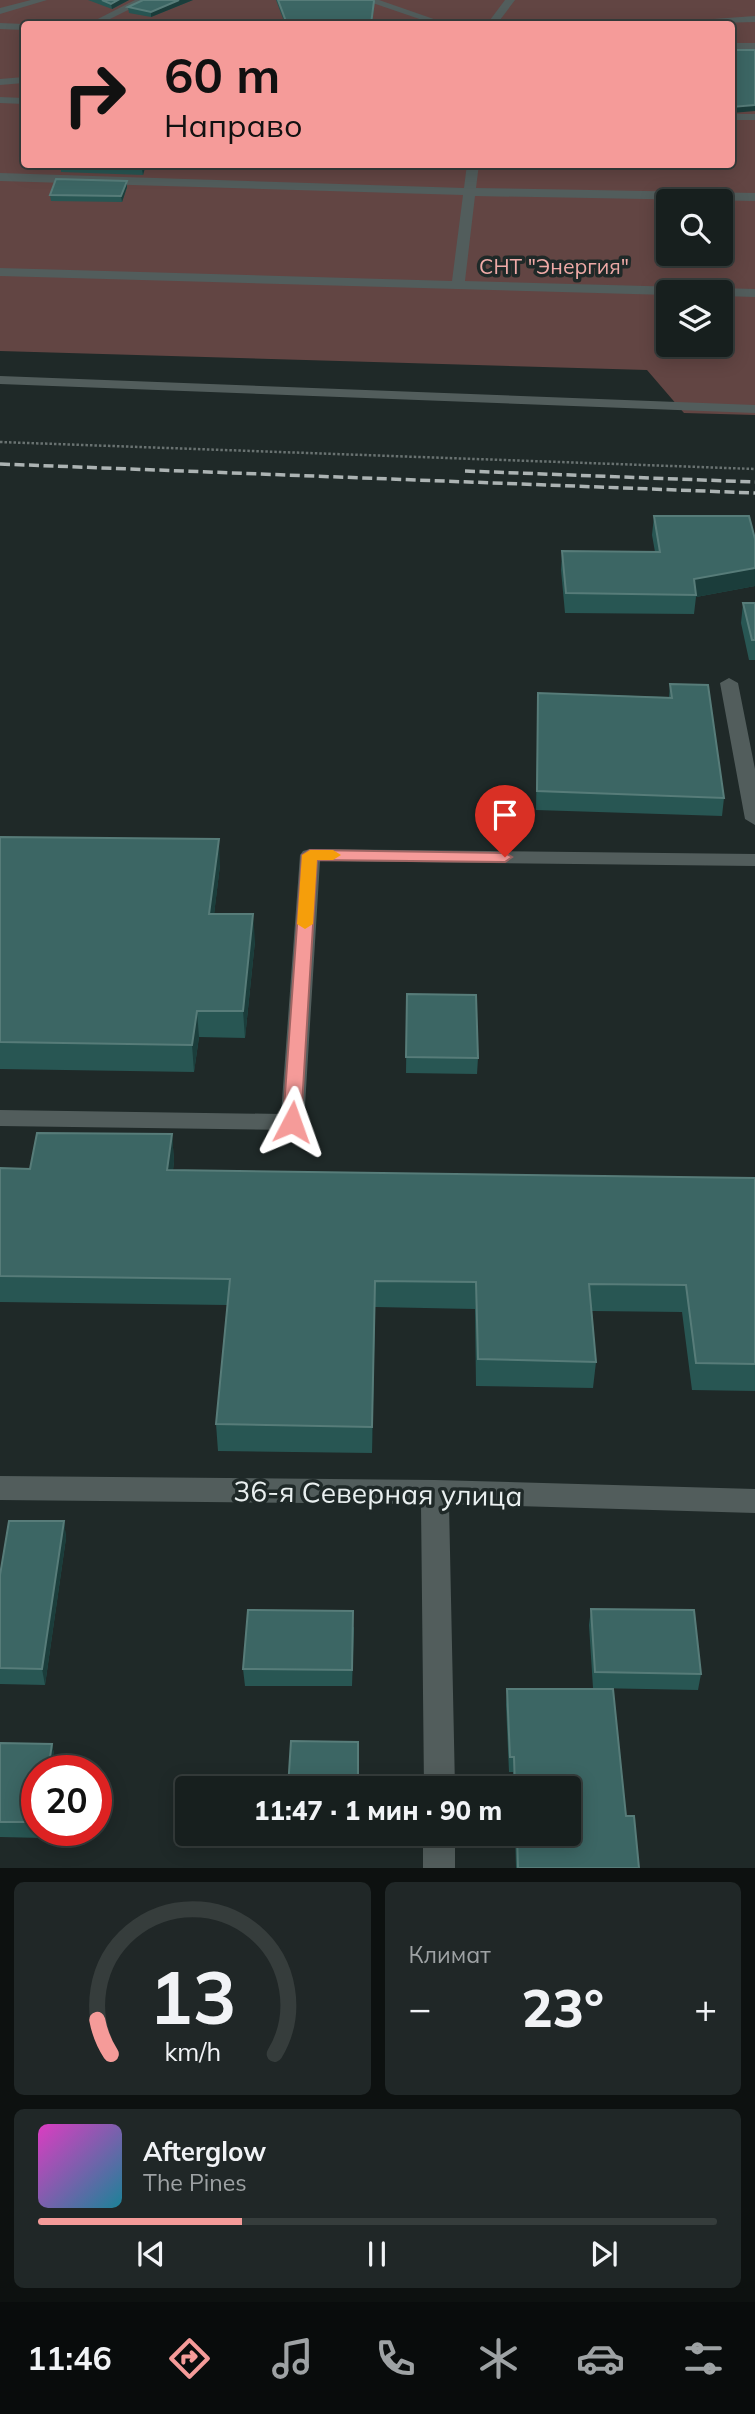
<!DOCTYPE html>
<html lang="ru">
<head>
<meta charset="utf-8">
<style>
	body { margin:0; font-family:Mulish,sans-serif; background:#202727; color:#f1f3f6; height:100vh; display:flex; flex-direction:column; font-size:26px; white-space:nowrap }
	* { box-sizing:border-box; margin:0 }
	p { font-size:23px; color:#9ea2a4 }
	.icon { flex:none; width:38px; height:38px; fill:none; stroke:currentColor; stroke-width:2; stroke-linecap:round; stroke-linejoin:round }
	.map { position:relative; height:1868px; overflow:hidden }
	.details { display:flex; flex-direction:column; gap:14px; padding:14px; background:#0d1110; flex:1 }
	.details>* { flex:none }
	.banner { position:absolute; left:21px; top:21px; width:714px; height:147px; border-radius:7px; box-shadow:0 4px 18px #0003,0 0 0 2px #363d3c; background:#f59b99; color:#111; overflow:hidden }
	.buttons { position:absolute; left:656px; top:189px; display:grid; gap:14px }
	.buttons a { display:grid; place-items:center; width:77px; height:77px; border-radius:7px; background:#171f1e; box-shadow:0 4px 18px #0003,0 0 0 2px #363d3c; font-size:35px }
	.speed { position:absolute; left:21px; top:1755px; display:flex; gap:14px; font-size:35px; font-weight:700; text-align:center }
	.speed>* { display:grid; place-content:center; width:91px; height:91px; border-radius:50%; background:#171f1e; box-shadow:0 4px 18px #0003,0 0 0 2px #363d3c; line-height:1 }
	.speed .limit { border:10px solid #d22; background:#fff; color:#111 }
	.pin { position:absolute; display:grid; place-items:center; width:60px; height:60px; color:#fff; margin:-72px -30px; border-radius:50% 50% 50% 0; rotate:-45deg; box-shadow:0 0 7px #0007 }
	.pin .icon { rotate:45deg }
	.me { position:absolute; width:77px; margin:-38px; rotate:4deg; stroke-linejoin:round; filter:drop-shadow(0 0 5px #0008) }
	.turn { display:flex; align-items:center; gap:24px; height:147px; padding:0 28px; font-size:32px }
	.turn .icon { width:91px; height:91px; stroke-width:2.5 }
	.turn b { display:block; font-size:49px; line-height:60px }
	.big { font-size:52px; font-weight:800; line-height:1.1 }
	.details .tile { flex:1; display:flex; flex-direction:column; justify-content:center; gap:10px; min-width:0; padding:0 24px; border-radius:10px; background:#202727 }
	.details .dial { align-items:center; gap:0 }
	.dial svg { height:182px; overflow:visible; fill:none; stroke:#363d3c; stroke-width:7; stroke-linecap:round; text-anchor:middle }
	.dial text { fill:#f1f3f6; stroke:none }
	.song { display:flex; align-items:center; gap:21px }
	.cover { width:84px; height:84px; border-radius:10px; background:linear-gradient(135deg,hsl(310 70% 55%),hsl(190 70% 35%)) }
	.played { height:7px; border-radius:4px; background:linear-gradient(90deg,#f59b99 30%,#363d3c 30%) }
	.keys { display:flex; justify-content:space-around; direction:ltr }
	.heat { display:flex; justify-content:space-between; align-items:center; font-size:38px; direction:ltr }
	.details .tiles { flex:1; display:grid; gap:14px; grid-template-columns:1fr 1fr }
	.tile:last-child { grid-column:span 2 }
	.trip { position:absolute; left:175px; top:1776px; width:406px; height:70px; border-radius:7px; background:#171f1e; box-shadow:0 4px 18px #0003,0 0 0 2px #363d3c; font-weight:800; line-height:70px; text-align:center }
	.tab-bar { display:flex; height:112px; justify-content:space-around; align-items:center; background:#090c0c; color:#9ea2a4 }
	.tab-bar .icon { width:49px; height:49px }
	.tab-bar .active { color:#f59b99 }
	.tab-bar b { font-size:32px; color:#f1f3f6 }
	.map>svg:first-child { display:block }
</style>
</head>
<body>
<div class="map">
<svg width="755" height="1868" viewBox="0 0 755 1868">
	<rect width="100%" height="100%" fill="#1f2928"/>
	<path fill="#624543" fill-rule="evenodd" d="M 0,0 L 755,0 L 755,415 L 684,413 L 647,370 L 0,351 ZM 24,24 L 732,24 L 732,164 L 24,164 ZM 668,201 L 721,201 L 721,254 L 668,254 ZM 668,292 L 721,292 L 721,345 L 668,345 Z"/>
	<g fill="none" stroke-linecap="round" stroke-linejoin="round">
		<path stroke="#697271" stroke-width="2.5" stroke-dasharray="2.5 2" stroke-linecap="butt" d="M 0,442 L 755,469"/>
		<path fill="#525d5c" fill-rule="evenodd" d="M 31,0 L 47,0 L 0,14 L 0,8 Z
			M 135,0 L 148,0 L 100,24 L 88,24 Z
			M 364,0 L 379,0 L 448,24 L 434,24 Z
			M 505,0 L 515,0 L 497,24 L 487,24 Z
			M 755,16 L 755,22 L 680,24 L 685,21 Z
			M 0,23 L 24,24 L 26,24 L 24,30 L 0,29 Z
			M 732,43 L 755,43 L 755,49 L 732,49 Z
			M 24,77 L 24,83 L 0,85 L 0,79 Z
			M 0,97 L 24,98 L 24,104 L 0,103 Z
			M 732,114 L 755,114 L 755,120 L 732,120 Z
			M 467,164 L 479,164 L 476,188 L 755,193 L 755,201 L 475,196 L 465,281 L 755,289 L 755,297 L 721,296 L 721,292 L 668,292 L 668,295 L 0,276 L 0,268 L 452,281 L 463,195 L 0,181 L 0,173 L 464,188 Z
			M 0,376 L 755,405 L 755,413 L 0,384 Z
			M 729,678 L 738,683 L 755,769 L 755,825 L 745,819 L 720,683 Z
			M 310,849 L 755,854 L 755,866 L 320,861 L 304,1122 L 300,1128 L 292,1130 L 0,1126 L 0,1110 L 281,1114 L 300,855 L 303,851 Z
			M 0,1476 L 435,1480 L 755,1489 L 755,1513 L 449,1504 L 455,1788 L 424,1788 L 421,1504 L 0,1500 Z
			M 423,1834 L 455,1834 L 455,1868 L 423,1868 Z"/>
		<path stroke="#acb3b3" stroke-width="3.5" stroke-dasharray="10 4.5" stroke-linecap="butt" d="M 0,464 L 755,493
			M 465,471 L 755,482"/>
	</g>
	<path fill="#285653" d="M 88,0 L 129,0 L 112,9 Z
		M 193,0 L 151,17 L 129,13 L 128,7 Z
		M 276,0 L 373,0 L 374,6 L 372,24 L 285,24 Z
		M 146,164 L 143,175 L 61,172 L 61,166 Z
		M 127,187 L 122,202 L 51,201 L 50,195 Z
		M 654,516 L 755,586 L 696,597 L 694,614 L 565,613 L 561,570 L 562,551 L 655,552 L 652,535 Z
		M 743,603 L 755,603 L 755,660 L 749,660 L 741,623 Z
		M 670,684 L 724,798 L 722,816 L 536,810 L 538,693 L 669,697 Z
		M 0,837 L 220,865 L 214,914 L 255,941 L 245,1038 L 199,1037 L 194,1072 L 0,1069 Z
		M 407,994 L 478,1058 L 477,1074 L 406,1073 Z
		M 172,1134 L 174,1161 L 173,1170 L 755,1178 L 755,1391 L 692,1390 L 682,1312 L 592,1311 L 596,1362 L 593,1388 L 476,1386 L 475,1309 L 375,1307 L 372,1453 L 218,1451 L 216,1424 L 227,1305 L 0,1302 L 0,1168 L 30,1169 Z
		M 64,1521 L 66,1538 L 45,1685 L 0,1684 L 0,1575 Z
		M 591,1609 L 701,1674 L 698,1690 L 593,1688 L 589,1625 Z
		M 354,1627 L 352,1686 L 245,1686 L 243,1669 Z
		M 507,1689 L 626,1816 L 639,1868 L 516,1868 L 515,1834 L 569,1834 L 569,1788 L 514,1788 L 513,1772 L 509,1772 L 506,1705 Z
		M 0,1743 L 52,1744 L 55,1760 L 53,1771 L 37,1771 L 37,1830 L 45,1830 L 44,1838 L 0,1837 Z"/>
	<path fill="#1b3d3b" d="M 118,0 L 129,0 L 112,9 L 111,4 Z
		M 179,0 L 193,0 L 151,17 L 151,12 Z
		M 755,105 L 755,111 L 732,113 L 732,107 Z
		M 144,164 L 146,164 L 143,175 L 142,169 Z
		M 127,181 L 127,187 L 122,202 L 121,196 Z
		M 755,568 L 755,586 L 696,597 L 694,579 Z
		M 219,839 L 220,865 L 211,940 L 209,914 Z
		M 253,914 L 255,941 L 245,1038 L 243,1011 Z
		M 197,1011 L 199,1037 L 194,1072 L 192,1045 Z
		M 172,1134 L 174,1161 L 170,1197 L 167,1170 Z
		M 375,1281 L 375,1307 L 372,1453 L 372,1427 Z
		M 64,1521 L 66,1538 L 45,1685 L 42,1669 Z
		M 52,1744 L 55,1760 L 53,1771 L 48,1771 Z"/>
	<path fill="#3c6664" stroke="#577c79" stroke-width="2" d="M 102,0 L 118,0 L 111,4 Z
		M 143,0 L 179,0 L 151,12 L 128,7 Z
		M 278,0 L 373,0 L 374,1 L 371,24 L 287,24 Z
		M 732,50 L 755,50 L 755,105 L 732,107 Z
		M 61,164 L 144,164 L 142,169 L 61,166 Z
		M 56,179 L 127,181 L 121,196 L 50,195 Z
		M 654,516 L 749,516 L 755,539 L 755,568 L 694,579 L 696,595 L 566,593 L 562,551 L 660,552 Z
		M 743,603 L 755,603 L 755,640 L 752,640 Z
		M 670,684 L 708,685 L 724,798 L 537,791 L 538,693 L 672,698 Z
		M 0,837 L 219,839 L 209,914 L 253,914 L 243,1011 L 197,1011 L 192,1045 L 0,1042 Z
		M 407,994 L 476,995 L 478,1058 L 406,1057 Z
		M 37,1133 L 172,1134 L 167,1170 L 755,1178 L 755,1364 L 696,1363 L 686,1285 L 589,1284 L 596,1362 L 478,1359 L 476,1282 L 375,1281 L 372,1427 L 216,1424 L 230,1279 L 0,1276 L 0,1168 L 30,1169 Z
		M 9,1521 L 64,1521 L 42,1669 L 0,1668 L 0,1575 Z
		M 591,1609 L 694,1610 L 701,1674 L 595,1672 Z
		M 248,1610 L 353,1611 L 352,1670 L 243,1669 Z
		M 507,1689 L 613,1689 L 626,1816 L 634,1816 L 639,1868 L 518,1868 L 517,1834 L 569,1834 L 569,1788 L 515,1788 L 514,1757 L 510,1757 Z
		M 291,1741 L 358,1742 L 358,1788 L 288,1788 Z
		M 0,1743 L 52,1744 L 48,1771 L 37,1771 L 37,1822 L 0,1822 Z"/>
	<path fill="#f59b99" stroke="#9f6563" stroke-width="2" d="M 310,850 L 505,853 L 512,857 L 505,862 L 317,860 L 301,1122 L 298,1126 L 285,1126 L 283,1122 L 302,855 Z"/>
	<path fill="#f59e0b" d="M 310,850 L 333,850 L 341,855 L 333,860 L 317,860 L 313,924 L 305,929 L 297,924 L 302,855 Z"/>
	<g text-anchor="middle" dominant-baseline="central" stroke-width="7" stroke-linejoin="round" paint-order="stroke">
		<g font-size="21" fill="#efaaa7" stroke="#1f2928">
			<text x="554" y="266">СНТ "Энергия"</text>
		</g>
		<g font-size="28" fill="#e9efef" stroke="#1f2928">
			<text transform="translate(378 1493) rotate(1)">36-я Северная улица</text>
		</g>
	</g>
</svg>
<div class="buttons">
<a><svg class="icon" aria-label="search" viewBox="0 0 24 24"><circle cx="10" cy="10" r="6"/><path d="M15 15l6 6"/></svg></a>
<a><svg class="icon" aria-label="layers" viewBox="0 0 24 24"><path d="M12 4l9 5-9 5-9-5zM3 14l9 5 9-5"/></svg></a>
</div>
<div class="speed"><div class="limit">20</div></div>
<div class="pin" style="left:505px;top:857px;background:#d93025"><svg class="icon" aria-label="arrive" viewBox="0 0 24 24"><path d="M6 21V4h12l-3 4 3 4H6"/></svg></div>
<svg class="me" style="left:292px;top:1122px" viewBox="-20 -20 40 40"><path d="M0-17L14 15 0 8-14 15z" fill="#f59b99" stroke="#fff" stroke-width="4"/></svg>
<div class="trip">11:47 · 1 мин · 90 m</div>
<div class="banner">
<div class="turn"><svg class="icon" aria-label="right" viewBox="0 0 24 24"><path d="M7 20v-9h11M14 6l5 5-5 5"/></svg><div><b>60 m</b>Направо</div></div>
</div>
</div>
<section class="details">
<div class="tiles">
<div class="tile dial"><svg viewBox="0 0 100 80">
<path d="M14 69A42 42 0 1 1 86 69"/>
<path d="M14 69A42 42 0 0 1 8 54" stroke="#f59b99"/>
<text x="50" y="56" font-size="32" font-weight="700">13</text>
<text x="50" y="72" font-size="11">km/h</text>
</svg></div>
<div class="tile"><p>Климат</p>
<div class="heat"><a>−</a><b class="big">23°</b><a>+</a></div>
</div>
<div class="tile">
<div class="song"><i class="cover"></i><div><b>Afterglow</b><p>The Pines</p></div></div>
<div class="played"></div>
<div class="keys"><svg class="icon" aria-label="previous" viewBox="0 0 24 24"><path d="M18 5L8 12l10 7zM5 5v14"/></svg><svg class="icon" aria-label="pause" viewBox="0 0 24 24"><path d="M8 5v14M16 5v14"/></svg><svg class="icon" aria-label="next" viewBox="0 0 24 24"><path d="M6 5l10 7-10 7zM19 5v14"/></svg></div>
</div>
</div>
</section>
<nav class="tab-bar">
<b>11:46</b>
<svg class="icon active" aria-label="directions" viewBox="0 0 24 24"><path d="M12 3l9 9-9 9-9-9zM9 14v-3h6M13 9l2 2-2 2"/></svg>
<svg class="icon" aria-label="music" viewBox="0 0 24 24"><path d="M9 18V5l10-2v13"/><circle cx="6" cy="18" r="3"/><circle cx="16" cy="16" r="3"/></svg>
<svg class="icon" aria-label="phone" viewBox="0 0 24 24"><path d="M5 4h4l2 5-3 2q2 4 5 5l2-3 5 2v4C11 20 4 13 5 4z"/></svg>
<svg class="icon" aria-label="climate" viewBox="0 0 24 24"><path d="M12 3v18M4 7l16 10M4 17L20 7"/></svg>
<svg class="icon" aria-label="car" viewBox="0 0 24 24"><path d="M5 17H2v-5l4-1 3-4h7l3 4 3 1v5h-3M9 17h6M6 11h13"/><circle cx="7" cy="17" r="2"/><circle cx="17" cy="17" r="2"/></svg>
<svg class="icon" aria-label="filters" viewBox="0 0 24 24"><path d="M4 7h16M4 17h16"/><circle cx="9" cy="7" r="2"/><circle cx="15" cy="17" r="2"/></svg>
</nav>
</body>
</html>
